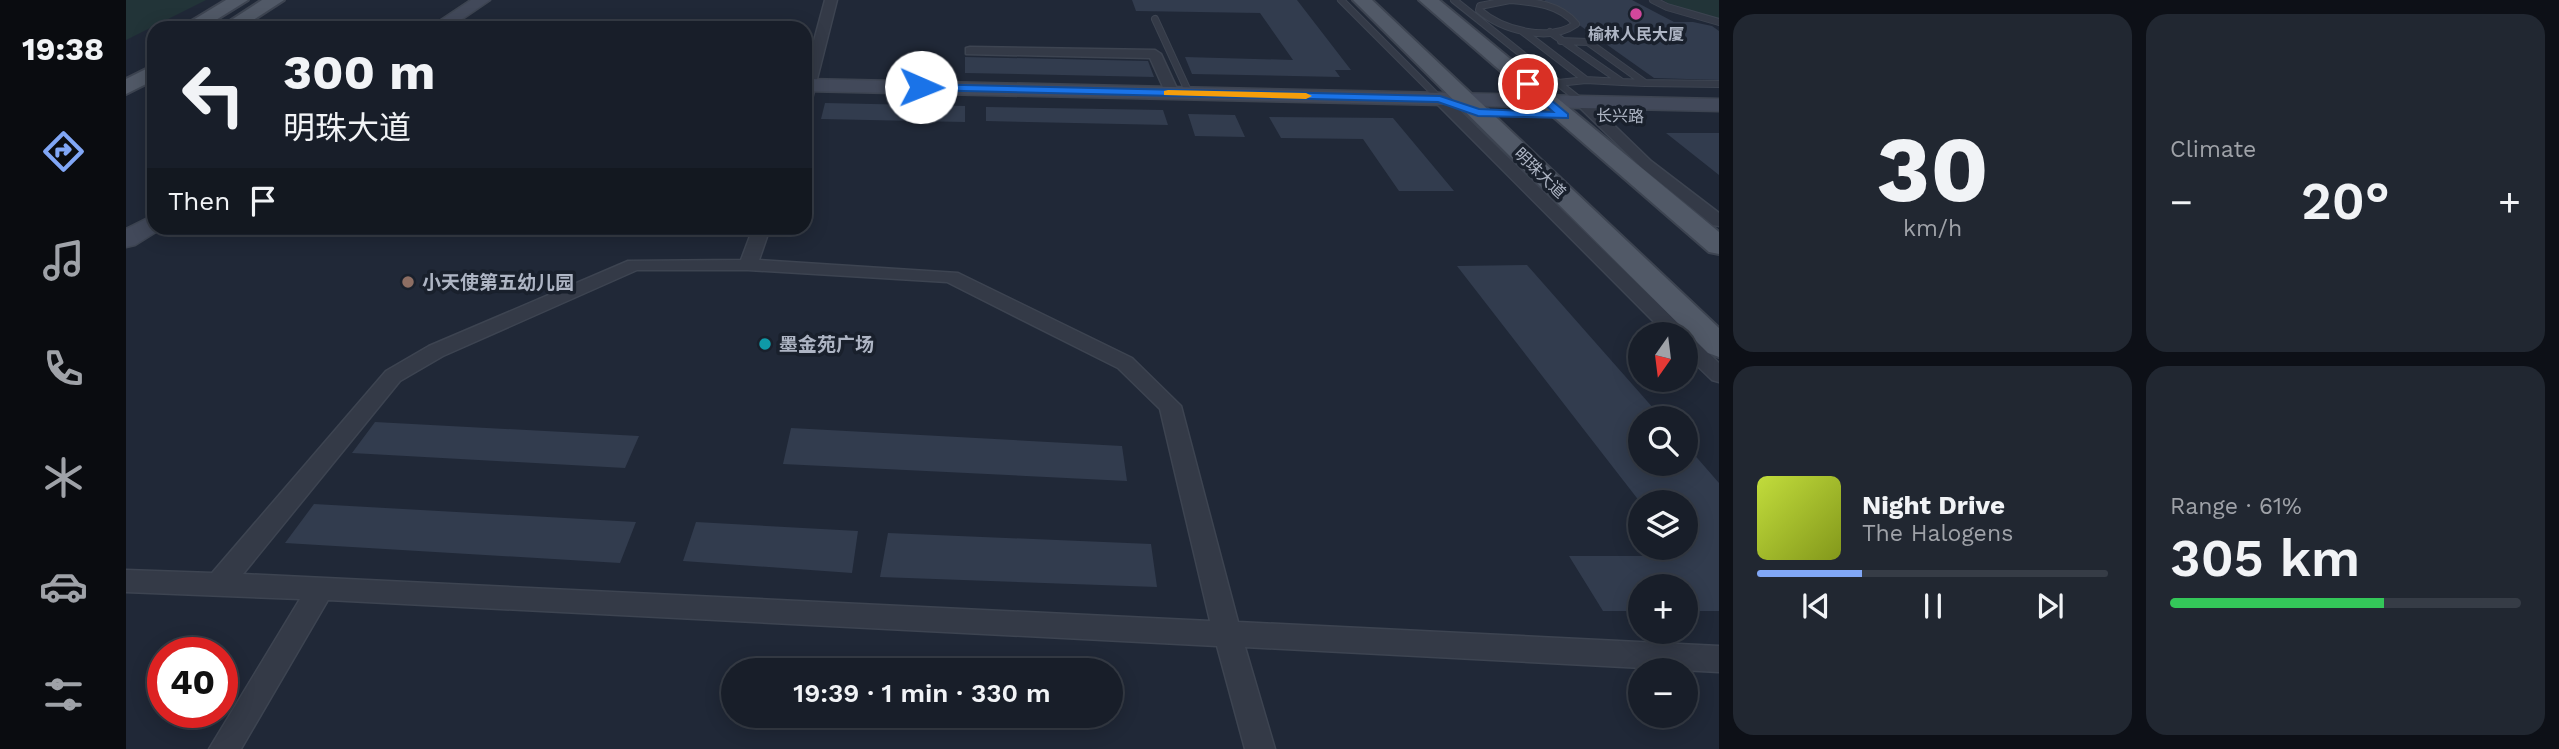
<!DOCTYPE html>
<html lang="en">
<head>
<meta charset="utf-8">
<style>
	body { margin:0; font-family:"Work Sans","Noto Sans SC",sans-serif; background:#212731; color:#f1f3f6; height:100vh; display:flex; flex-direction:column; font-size:26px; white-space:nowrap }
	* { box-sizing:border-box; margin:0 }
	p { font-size:23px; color:#9fa2a8 }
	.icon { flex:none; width:38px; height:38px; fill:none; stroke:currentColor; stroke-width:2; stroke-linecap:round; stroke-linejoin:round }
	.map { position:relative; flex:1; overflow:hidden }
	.side { display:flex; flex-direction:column; gap:14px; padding:14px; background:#0d1017; width:840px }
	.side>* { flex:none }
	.hud { position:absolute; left:21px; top:21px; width:665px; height:214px; border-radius:21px; box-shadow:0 4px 18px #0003,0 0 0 2px #363c46; background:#181e29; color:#f1f3f6; overflow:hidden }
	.needle { width:46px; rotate:194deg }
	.buttons { position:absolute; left:1502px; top:322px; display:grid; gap:14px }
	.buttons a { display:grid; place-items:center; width:70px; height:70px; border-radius:50%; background:#181e29; box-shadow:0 4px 18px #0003,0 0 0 2px #363c46; font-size:35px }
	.speed { position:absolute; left:21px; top:637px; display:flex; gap:14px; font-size:35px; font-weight:700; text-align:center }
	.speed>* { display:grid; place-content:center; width:91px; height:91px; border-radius:50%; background:#181e29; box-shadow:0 4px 18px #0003,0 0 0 2px #363c46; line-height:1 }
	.speed .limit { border:10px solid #d22; background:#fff; color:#111 }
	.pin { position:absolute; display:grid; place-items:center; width:60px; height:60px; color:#fff; margin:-30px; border:4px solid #fff; border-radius:50%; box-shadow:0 2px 7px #0007 }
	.me { position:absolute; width:77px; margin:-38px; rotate:91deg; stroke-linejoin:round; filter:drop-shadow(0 0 5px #0008) }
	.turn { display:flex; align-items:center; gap:24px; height:147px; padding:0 21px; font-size:32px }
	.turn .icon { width:91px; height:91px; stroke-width:2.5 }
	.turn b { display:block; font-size:49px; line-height:60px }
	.then { display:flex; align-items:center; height:66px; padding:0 21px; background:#0003; gap:14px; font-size:26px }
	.big { font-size:52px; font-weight:600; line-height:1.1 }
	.side .card { flex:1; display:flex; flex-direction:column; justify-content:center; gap:10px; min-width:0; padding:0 24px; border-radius:21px; background:#212731 }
	.side .dial { align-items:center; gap:0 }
	.dial b { font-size:91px; line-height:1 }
	.song { display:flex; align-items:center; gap:21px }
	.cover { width:84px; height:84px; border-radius:10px; background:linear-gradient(135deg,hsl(70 70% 55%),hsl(70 70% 35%)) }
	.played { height:7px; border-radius:4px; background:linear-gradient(90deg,#81a7f6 30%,#363c46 30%) }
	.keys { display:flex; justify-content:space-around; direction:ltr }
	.heat { display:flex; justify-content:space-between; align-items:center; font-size:38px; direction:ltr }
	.charge { height:10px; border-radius:5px; background:linear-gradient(90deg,#34c759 61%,#363c46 0) }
	.side .tiles { flex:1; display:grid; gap:14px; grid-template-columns:repeat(2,1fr) }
	.trip { position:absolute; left:595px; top:658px; width:402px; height:70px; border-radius:35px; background:#181e29; box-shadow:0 4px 18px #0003,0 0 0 2px #363c46; font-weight:600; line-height:70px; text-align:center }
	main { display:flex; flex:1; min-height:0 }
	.dock { display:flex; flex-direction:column; width:126px; justify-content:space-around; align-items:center; background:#0a0c10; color:#9fa2a8 }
	.dock .icon { width:49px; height:49px }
	.dock .active { color:#81a7f6 }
	.dock b { font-size:32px; color:#f1f3f6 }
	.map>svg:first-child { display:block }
</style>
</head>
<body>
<main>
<nav class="dock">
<b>19:38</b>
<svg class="icon active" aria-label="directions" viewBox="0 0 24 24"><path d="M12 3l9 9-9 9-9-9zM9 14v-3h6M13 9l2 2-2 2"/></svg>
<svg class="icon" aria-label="music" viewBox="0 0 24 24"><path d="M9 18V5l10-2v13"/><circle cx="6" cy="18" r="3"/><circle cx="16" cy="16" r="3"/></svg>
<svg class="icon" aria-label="phone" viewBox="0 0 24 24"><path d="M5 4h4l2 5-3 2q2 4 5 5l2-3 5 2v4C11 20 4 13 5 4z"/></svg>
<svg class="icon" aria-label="climate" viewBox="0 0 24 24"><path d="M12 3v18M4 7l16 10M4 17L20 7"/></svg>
<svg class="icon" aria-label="car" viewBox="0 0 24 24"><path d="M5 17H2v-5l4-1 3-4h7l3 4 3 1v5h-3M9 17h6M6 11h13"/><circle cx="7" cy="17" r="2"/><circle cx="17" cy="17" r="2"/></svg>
<svg class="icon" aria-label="filters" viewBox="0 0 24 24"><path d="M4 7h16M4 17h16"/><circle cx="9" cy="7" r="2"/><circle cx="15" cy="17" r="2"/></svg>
</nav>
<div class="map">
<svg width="1593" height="749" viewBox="0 0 1593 749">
	<rect width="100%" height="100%" fill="#202837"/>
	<path fill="#223438" d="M 0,0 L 80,0 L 0,40 Z
		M 1537,0 L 1593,0 L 1593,21 L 1549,8 Z"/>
	<path fill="#323c4e" d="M 1006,0 L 1171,0 L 1225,70 L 1209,70 L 1214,77 L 1066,74 L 1059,57 L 1167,60 L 1134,13 L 1010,11 Z
		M 1418,0 L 1506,0 L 1548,22 L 1567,22 L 1586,26 L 1593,31 L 1593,80 L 1528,78 Z
		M 839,57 L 1022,61 L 1028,77 L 839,73 Z
		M 699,103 L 839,106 L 839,122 L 695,119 Z
		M 860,107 L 1037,110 L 1042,125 L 860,121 Z
		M 1062,114 L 1109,115 L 1119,137 L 1069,136 Z
		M 1143,117 L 1267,118 L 1328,191 L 1273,191 L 1237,139 L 1155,138 Z
		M 1540,133 L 1593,133 L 1593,175 Z
		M 1401,265 L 1536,418 L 1514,418 L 1514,464 L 1559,464 L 1559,444 L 1593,483 L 1593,611 L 1559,611 L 1559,586 L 1514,586 L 1514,611 L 1477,611 L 1443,556 L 1555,556 L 1549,548 L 1559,548 L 1559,502 L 1514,502 L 1331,266 Z
		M 249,422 L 513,436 L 499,468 L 226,453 Z
		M 665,428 L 996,446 L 1001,481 L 657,464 Z
		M 188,504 L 510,522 L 494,563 L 159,543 Z
		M 570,522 L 732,531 L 726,573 L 557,561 Z
		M 762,533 L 1025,544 L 1031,587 L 754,577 Z"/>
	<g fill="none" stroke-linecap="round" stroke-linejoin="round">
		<g stroke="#3d4451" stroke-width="8">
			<path id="lane" d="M 1215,0 L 1314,99
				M 1328,0 L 1456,102
				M 1384,0 C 1408,2 1434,4 1450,24 C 1423,43 1376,30 1353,10 L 1354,6 Z
				M 1527,0 L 1541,7 L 1593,22
				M 1029,19 L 1063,93
				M 1396,31 L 1460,80
				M 1424,32 L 1496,82 L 1460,80 L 1432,83
				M 1435,41 L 1462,42 L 1519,83 L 1496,82
				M 1519,83 L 1593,84"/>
		</g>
		<g stroke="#3d4451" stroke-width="3">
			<path id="street" d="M 699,0 L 711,0 L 686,99 L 679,103 L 679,74 Z
				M 844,47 L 1029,50 L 1035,54 L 1053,93 L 1051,96 L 1041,96 L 1024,58 L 840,54 L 840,48 Z
				M 1314,95 L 1319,96 L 1558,329 L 1560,336 L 1566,337 L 1593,363 L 1593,382 L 1586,380 L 1559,354 L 1559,334 L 1540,334 L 1309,102 L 1309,96 Z
				M 1456,98 L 1461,99 L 1525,161 L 1593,213 L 1593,226 L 1587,225 L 1515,167 L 1451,105 L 1451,99 Z
				M 627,228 L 644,228 L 633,260 L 832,273 L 1006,358 L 1055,406 L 1112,622 L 1593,646 L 1593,672 L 1119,647 L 1149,749 L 1119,749 L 1091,646 L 202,600 L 115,749 L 83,749 L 174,599 L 0,592 L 0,570 L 86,573 L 260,371 L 303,346 L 502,261 L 615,260 ZM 511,270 L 622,270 L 821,282 L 992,368 L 1034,409 L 1084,621 L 117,574 L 274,381 L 317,356 Z"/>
		</g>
		<g stroke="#3d4451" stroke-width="3">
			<path id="secondary" d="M 345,0 L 364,0 L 323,28 L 303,28 Z
				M 679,79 L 1593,99 L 1593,111 L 679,91 Z
				M 28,215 L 28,228 L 36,228 L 9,245 L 0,247 L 0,229 Z"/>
		</g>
		<g stroke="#3d4451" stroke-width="4">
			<path id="primary" d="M 100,0 L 122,0 L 77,28 L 54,28 Z
				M 136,0 L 158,0 L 115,28 L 93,28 Z
				M 1227,0 L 1246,0 L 1593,328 L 1593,357 L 1582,353 Z
				M 1293,0 L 1313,0 L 1593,232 L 1593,254 L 1583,252 Z
				M 28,65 L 28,80 L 0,94 L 0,79 Z"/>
		</g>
		<use href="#lane" stroke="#343a47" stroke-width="6"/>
		<use href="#street" fill="#343a47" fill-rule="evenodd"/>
		<use href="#secondary" fill="#42495a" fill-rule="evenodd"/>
		<use href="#primary" fill="#515967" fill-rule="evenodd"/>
	</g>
	<path fill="#1a73e8" stroke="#114b97" stroke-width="2" d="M 1402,81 L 1442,114 L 1442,118 L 1352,116 L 1312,102 L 795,90 L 790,87 L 795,84 L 1314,96 L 1353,109 L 1427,112 L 1398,86 L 1398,82 Z"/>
	<path fill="#f59e0b" d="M 1042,90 L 1180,93 L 1186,96 L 1180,99 L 1038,95 L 1038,91 Z"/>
	<circle fill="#d1479c" stroke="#19202c" stroke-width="2.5" cx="1510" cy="14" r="7"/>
	<circle fill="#8d6e63" stroke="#19202c" stroke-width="2.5" cx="282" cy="282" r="7"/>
	<circle fill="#0f9aa8" stroke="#19202c" stroke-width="2.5" cx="639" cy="344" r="7"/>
	<g text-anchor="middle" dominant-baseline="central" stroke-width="7" stroke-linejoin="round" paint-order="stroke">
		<g font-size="16" font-weight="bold" fill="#aeb5c4" stroke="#19202c">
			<text x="1510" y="34">榆林人民大厦</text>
		</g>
		<g font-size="16" fill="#aeb5c4" stroke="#19202c">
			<text transform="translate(1494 116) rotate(1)">长兴路</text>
			<text transform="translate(1414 173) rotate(44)">明珠大道</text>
		</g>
		<g font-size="19" font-weight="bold" fill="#aeb5c4" stroke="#19202c" text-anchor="start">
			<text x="296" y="282">小天使第五幼儿园</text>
			<text x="653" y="344">墨金苑广场</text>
		</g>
	</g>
</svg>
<div class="buttons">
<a><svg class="needle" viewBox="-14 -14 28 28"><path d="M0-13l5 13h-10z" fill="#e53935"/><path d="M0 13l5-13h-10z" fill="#9fa2a8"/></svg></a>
<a><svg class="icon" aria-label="search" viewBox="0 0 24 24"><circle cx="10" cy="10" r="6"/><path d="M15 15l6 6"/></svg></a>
<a><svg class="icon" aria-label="layers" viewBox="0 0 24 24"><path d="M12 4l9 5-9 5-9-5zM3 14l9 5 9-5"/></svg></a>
<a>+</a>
<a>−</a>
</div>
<div class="speed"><div class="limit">40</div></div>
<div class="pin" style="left:1402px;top:84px;background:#d93025"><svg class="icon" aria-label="arrive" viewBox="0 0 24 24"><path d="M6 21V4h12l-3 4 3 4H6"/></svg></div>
<svg class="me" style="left:795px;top:87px" viewBox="-20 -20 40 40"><circle r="19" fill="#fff"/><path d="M0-13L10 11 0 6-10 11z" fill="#1a73e8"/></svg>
<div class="trip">19:39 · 1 min · 330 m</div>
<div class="hud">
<div class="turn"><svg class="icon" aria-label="left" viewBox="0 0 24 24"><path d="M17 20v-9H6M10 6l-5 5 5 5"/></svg><div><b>300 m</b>明珠大道</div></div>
<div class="then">Then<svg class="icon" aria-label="arrive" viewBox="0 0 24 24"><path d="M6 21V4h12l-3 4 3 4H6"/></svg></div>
</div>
</div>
<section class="side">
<div class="tiles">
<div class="card dial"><b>30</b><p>km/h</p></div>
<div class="card"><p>Climate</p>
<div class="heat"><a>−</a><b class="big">20°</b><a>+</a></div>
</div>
<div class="card">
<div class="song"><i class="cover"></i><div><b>Night Drive</b><p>The Halogens</p></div></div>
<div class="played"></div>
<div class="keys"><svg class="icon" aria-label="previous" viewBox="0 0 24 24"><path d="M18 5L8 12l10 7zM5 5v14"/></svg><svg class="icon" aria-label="pause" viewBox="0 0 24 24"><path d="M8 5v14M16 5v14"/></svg><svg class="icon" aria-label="next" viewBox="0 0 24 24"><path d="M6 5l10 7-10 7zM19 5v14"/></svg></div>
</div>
<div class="card"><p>Range · 61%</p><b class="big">305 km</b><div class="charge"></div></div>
</div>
</section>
</main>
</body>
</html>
